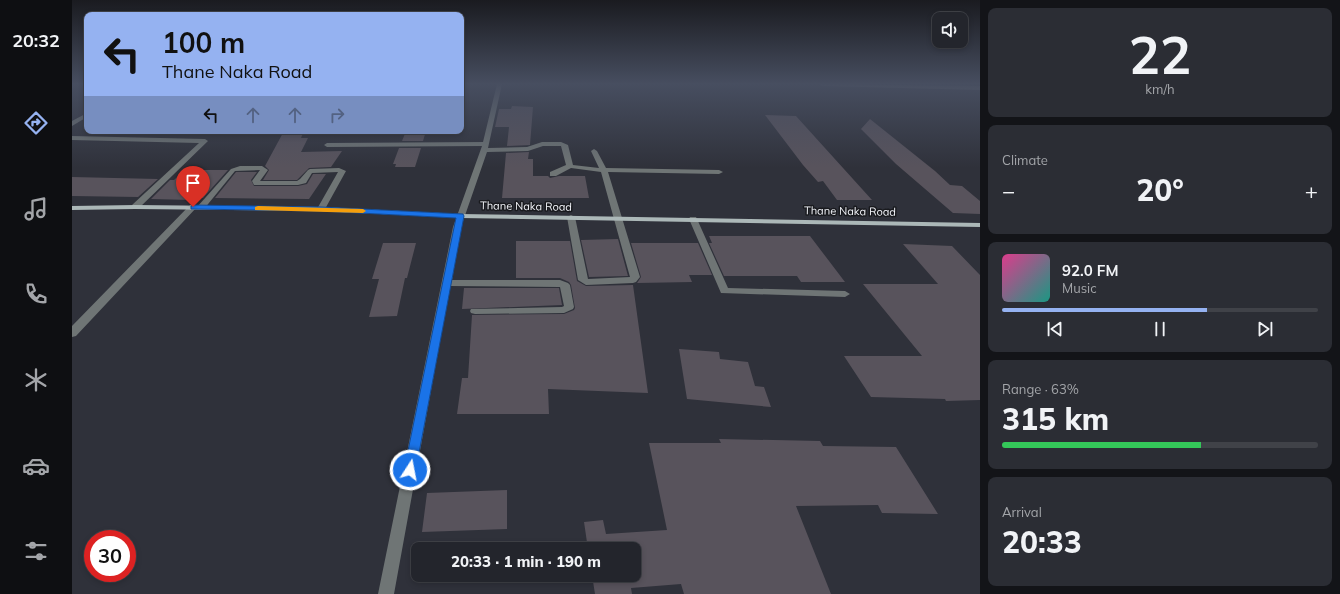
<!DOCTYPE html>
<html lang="en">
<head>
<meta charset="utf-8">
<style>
	body { margin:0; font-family:Mulish,sans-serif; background:#2b2d34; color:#f1f3f6; height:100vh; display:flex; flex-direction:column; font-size:15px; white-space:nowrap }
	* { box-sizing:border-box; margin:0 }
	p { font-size:13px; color:#a3a5a9 }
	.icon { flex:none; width:22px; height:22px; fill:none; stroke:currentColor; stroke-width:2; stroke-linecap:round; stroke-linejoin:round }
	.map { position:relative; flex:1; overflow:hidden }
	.details { display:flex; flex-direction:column; gap:8px; padding:8px; background:#131418; width:360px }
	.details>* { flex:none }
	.top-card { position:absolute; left:12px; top:12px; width:380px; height:122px; border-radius:8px; box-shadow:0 2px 6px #0003,0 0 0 1px #404248; background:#95b2f1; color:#111; overflow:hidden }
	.tools { position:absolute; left:860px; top:12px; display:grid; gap:8px }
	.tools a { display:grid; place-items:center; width:36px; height:36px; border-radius:8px; background:#23252c; box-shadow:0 2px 6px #0003,0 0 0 1px #404248; font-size:20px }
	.speed { position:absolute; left:12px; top:530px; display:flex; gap:8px; font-size:20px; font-weight:700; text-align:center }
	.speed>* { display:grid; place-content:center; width:52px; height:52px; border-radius:50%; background:#23252c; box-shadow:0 2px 6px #0003,0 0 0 1px #404248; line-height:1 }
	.speed .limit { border:6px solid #d22; background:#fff; color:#111 }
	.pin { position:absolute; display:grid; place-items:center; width:34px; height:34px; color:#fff; margin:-41px -17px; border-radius:50% 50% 50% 0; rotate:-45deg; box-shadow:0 0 4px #0007 }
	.pin .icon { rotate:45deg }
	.me { position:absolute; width:44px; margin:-22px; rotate:11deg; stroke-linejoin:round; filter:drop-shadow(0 0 3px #0008) }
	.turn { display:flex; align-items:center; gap:14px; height:84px; padding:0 12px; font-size:18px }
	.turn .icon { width:52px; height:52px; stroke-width:2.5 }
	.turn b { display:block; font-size:28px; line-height:34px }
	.lanes { display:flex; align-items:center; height:38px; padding:0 12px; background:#0003; justify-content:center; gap:20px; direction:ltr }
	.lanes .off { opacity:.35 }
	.big { font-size:30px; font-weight:800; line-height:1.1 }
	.details .widget { flex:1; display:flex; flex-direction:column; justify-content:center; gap:6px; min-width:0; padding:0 14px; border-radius:8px; background:#2b2d34 }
	.details .dial { align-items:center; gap:0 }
	.dial b { font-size:52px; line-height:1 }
	.song { display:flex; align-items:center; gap:12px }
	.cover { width:48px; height:48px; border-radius:6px; background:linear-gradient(135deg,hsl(330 70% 55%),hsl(170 70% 35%)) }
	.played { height:4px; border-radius:2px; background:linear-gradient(90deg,#95b2f1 65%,#404248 65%) }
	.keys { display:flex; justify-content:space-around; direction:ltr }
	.heat { display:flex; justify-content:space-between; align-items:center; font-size:22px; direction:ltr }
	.charge { height:6px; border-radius:3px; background:linear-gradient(90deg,#34c759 63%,#404248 0) }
	.trip { position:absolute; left:339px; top:542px; width:230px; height:40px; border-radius:8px; background:#23252c; box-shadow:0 2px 6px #0003,0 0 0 1px #404248; font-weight:800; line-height:40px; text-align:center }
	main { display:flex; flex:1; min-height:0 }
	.menu { display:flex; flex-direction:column; width:72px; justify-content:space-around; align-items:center; background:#0e0f12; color:#a3a5a9 }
	.menu .icon { width:28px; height:28px }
	.menu .on { color:#95b2f1 }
	.menu b { font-size:18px; color:#f1f3f6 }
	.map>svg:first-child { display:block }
</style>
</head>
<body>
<main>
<nav class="menu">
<b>20:32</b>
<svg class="icon on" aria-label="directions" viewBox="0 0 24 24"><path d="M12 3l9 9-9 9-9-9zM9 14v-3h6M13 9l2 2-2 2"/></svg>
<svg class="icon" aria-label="music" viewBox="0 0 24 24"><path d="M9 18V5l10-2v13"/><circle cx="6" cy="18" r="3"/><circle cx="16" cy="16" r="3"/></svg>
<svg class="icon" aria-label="phone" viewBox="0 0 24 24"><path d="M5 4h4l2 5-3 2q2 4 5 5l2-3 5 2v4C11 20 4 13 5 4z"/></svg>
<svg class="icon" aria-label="climate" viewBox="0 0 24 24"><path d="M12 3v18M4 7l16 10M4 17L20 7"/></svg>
<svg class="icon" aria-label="car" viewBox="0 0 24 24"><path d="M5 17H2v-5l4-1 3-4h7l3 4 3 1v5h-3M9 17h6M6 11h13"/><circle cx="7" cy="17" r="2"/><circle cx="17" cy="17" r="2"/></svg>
<svg class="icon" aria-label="filters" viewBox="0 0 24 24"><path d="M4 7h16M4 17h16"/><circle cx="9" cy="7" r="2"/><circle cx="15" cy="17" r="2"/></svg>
</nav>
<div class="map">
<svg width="908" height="594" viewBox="0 0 908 594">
	<rect width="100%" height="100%" fill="#2f313a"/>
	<path fill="#58535c" d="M 440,106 L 461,107 L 458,145 L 435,146 L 437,127 L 423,127 L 427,109 L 439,109 Z
		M 693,115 L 724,116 L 800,200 L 765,200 L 751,181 L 746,182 L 731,165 Z
		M 798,119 L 863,171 L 878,185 L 890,186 L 908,201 L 908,214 L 881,213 L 824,164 L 789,129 Z
		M 212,131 L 232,131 L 229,138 L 236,138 L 229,152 L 270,151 L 259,167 L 237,168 L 225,180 L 191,180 L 197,170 L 193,166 Z
		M 334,131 L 354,131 L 351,141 L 330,141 Z
		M 327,148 L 349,148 L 343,167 L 323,167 L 324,164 L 321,164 Z
		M 457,152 L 456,159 L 461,159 L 461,176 L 476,176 L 478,178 L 487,176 L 513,176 L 517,198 L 430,198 L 434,153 Z
		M 112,170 L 156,170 L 131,198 L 121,198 L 119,200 L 79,199 L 98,180 L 102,180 Z
		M 164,172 L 185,172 L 179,180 L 182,186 L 226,186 L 235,184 L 241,174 L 254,174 L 237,199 L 143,198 Z
		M 0,177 L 86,179 L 66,197 L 0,196 Z
		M 637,236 L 738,236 L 773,282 L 729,282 L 725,276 L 652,276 L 637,243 L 640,243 Z
		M 546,239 L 556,276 L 517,277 L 509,240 Z
		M 444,241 L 498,241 L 505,281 L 514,286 L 561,285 L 576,393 L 476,389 L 477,414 L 385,414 L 390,378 L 396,378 L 400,315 L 492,314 L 502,310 L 503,308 L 499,285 L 497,282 L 488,278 L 444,278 Z
		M 311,243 L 344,243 L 335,278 L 333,278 L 325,316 L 297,317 L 307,279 L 300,279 Z
		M 559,243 L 626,243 L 640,275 L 617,275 L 620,282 L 565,283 L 569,277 Z
		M 831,244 L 880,246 L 908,275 L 908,400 L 874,401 L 873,399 L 799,397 L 772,356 L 850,356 L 791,284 L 866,284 Z
		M 392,288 L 487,288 L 490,305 L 390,309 Z
		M 607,349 L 647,352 L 648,359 L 676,362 L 683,386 L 692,387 L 699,407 L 615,399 Z
		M 647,439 L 748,441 L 751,446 L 824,447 L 866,514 L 810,513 L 806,505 L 724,506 L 759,594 L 612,594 L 609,584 L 559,588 L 560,594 L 523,594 L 520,575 L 562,575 L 562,549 L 516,549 L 512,522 L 531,520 L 534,534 L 595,530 L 577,443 L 649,443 Z
		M 435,490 L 435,529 L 350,532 L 355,493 Z"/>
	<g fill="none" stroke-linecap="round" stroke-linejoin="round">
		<path fill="#6f7575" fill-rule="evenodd" d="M 425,84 L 430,84 L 416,148 L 455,147 L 470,142 L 489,142 L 496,145 L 501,165 L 527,168 L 519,151 L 522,149 L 525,151 L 534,168 L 647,170 L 651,172 L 647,174 L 536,172 L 568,277 L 564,282 L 561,283 L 514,285 L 506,280 L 495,217 L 499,215 L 503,217 L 516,279 L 558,277 L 529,172 L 499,168 L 484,176 L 478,176 L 478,172 L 494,165 L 489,146 L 471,146 L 456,151 L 415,152 L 389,227 L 380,280 L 488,280 L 496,283 L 498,285 L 502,307 L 501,309 L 492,313 L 403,314 L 399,313 L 398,311 L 399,309 L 490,307 L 492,306 L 488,287 L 378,286 L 322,594 L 306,594 L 381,227 L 410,146 L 255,147 L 252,145 L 255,143 L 411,142 Z
			M 748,84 L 908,86 L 908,90 L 750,86 Z
			M 15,113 L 15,117 L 0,126 L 0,121 Z
			M 0,136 L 133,139 L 136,141 L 66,209 L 60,209 L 60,205 L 127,143 L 0,140 Z
			M 190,166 L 196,170 L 188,181 L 225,181 L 228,179 L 236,170 L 238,169 L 267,168 L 274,171 L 253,209 L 249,211 L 245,209 L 266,172 L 240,173 L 234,183 L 226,185 L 182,185 L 180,181 L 188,170 L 163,171 L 132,209 L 126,209 L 125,207 L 159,169 L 168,166 Z
			M 118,205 L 124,205 L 125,207 L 4,336 L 0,337 L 0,326 Z
			M 618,217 L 624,217 L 625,219 L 656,288 L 773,291 L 778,294 L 773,297 L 649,293 L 617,219 Z"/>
		<path fill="#acb8b8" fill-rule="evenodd" d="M 63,205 L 249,207 L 388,214 L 908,223 L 908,227 L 388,218 L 249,211 L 63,209 L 0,210 L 0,206 Z"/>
	</g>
	<linearGradient id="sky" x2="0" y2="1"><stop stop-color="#1a1b20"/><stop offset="0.5" stop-color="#474e60"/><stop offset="1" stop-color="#474e60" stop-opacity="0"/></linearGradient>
	<rect width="908" height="168" fill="url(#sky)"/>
	<path fill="#1a73e8" stroke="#114b97" d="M 121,205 L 249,207 L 391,214 L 392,216 L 343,474 L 338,475 L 334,474 L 332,470 L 384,218 L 249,211 L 119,209 L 119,206 Z"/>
	<path fill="#f59e0b" d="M 186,206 L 291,209 L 294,211 L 291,213 L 183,210 L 183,207 Z"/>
	<g text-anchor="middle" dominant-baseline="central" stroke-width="3" stroke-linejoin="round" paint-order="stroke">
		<g font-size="11" fill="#f3f5fa" stroke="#191a1e">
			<text transform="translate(454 206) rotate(1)">Thane Naka Road</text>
			<text transform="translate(778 211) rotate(1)">Thane Naka Road</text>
		</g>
	</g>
</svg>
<div class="tools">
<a><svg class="icon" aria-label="sound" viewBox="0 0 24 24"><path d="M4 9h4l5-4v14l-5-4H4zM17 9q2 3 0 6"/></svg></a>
</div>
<div class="speed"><div class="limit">30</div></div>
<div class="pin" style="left:121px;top:207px;background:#d93025"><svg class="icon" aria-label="arrive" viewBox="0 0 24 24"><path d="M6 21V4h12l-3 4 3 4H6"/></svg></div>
<svg class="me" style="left:338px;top:470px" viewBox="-20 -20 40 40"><circle r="17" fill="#1a73e8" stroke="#fff" stroke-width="3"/><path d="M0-11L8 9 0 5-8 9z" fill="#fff"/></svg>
<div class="trip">20:33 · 1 min · 190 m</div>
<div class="top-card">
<div class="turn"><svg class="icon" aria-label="left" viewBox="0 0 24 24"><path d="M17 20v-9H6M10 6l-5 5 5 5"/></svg><div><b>100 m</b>Thane Naka Road</div></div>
<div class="lanes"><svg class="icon" aria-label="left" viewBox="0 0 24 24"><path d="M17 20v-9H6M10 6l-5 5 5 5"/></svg><svg class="icon off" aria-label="ahead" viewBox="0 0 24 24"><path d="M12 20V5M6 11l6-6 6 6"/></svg><svg class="icon off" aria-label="ahead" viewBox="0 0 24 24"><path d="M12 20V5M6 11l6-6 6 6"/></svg><svg class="icon off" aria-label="right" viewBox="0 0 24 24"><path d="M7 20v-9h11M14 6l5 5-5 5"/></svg></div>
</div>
</div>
<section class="details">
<div class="widget dial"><b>22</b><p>km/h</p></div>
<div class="widget"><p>Climate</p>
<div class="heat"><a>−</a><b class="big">20°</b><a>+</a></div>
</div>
<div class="widget">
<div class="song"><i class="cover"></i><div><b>92.0 FM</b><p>Music</p></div></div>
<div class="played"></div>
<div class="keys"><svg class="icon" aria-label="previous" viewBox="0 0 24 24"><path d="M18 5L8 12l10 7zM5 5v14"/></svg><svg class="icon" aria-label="pause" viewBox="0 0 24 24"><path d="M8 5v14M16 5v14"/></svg><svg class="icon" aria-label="next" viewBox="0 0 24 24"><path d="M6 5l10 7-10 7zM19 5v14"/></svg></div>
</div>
<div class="widget"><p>Range · 63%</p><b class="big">315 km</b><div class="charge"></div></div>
<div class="widget"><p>Arrival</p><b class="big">20:33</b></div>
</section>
</main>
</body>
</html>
